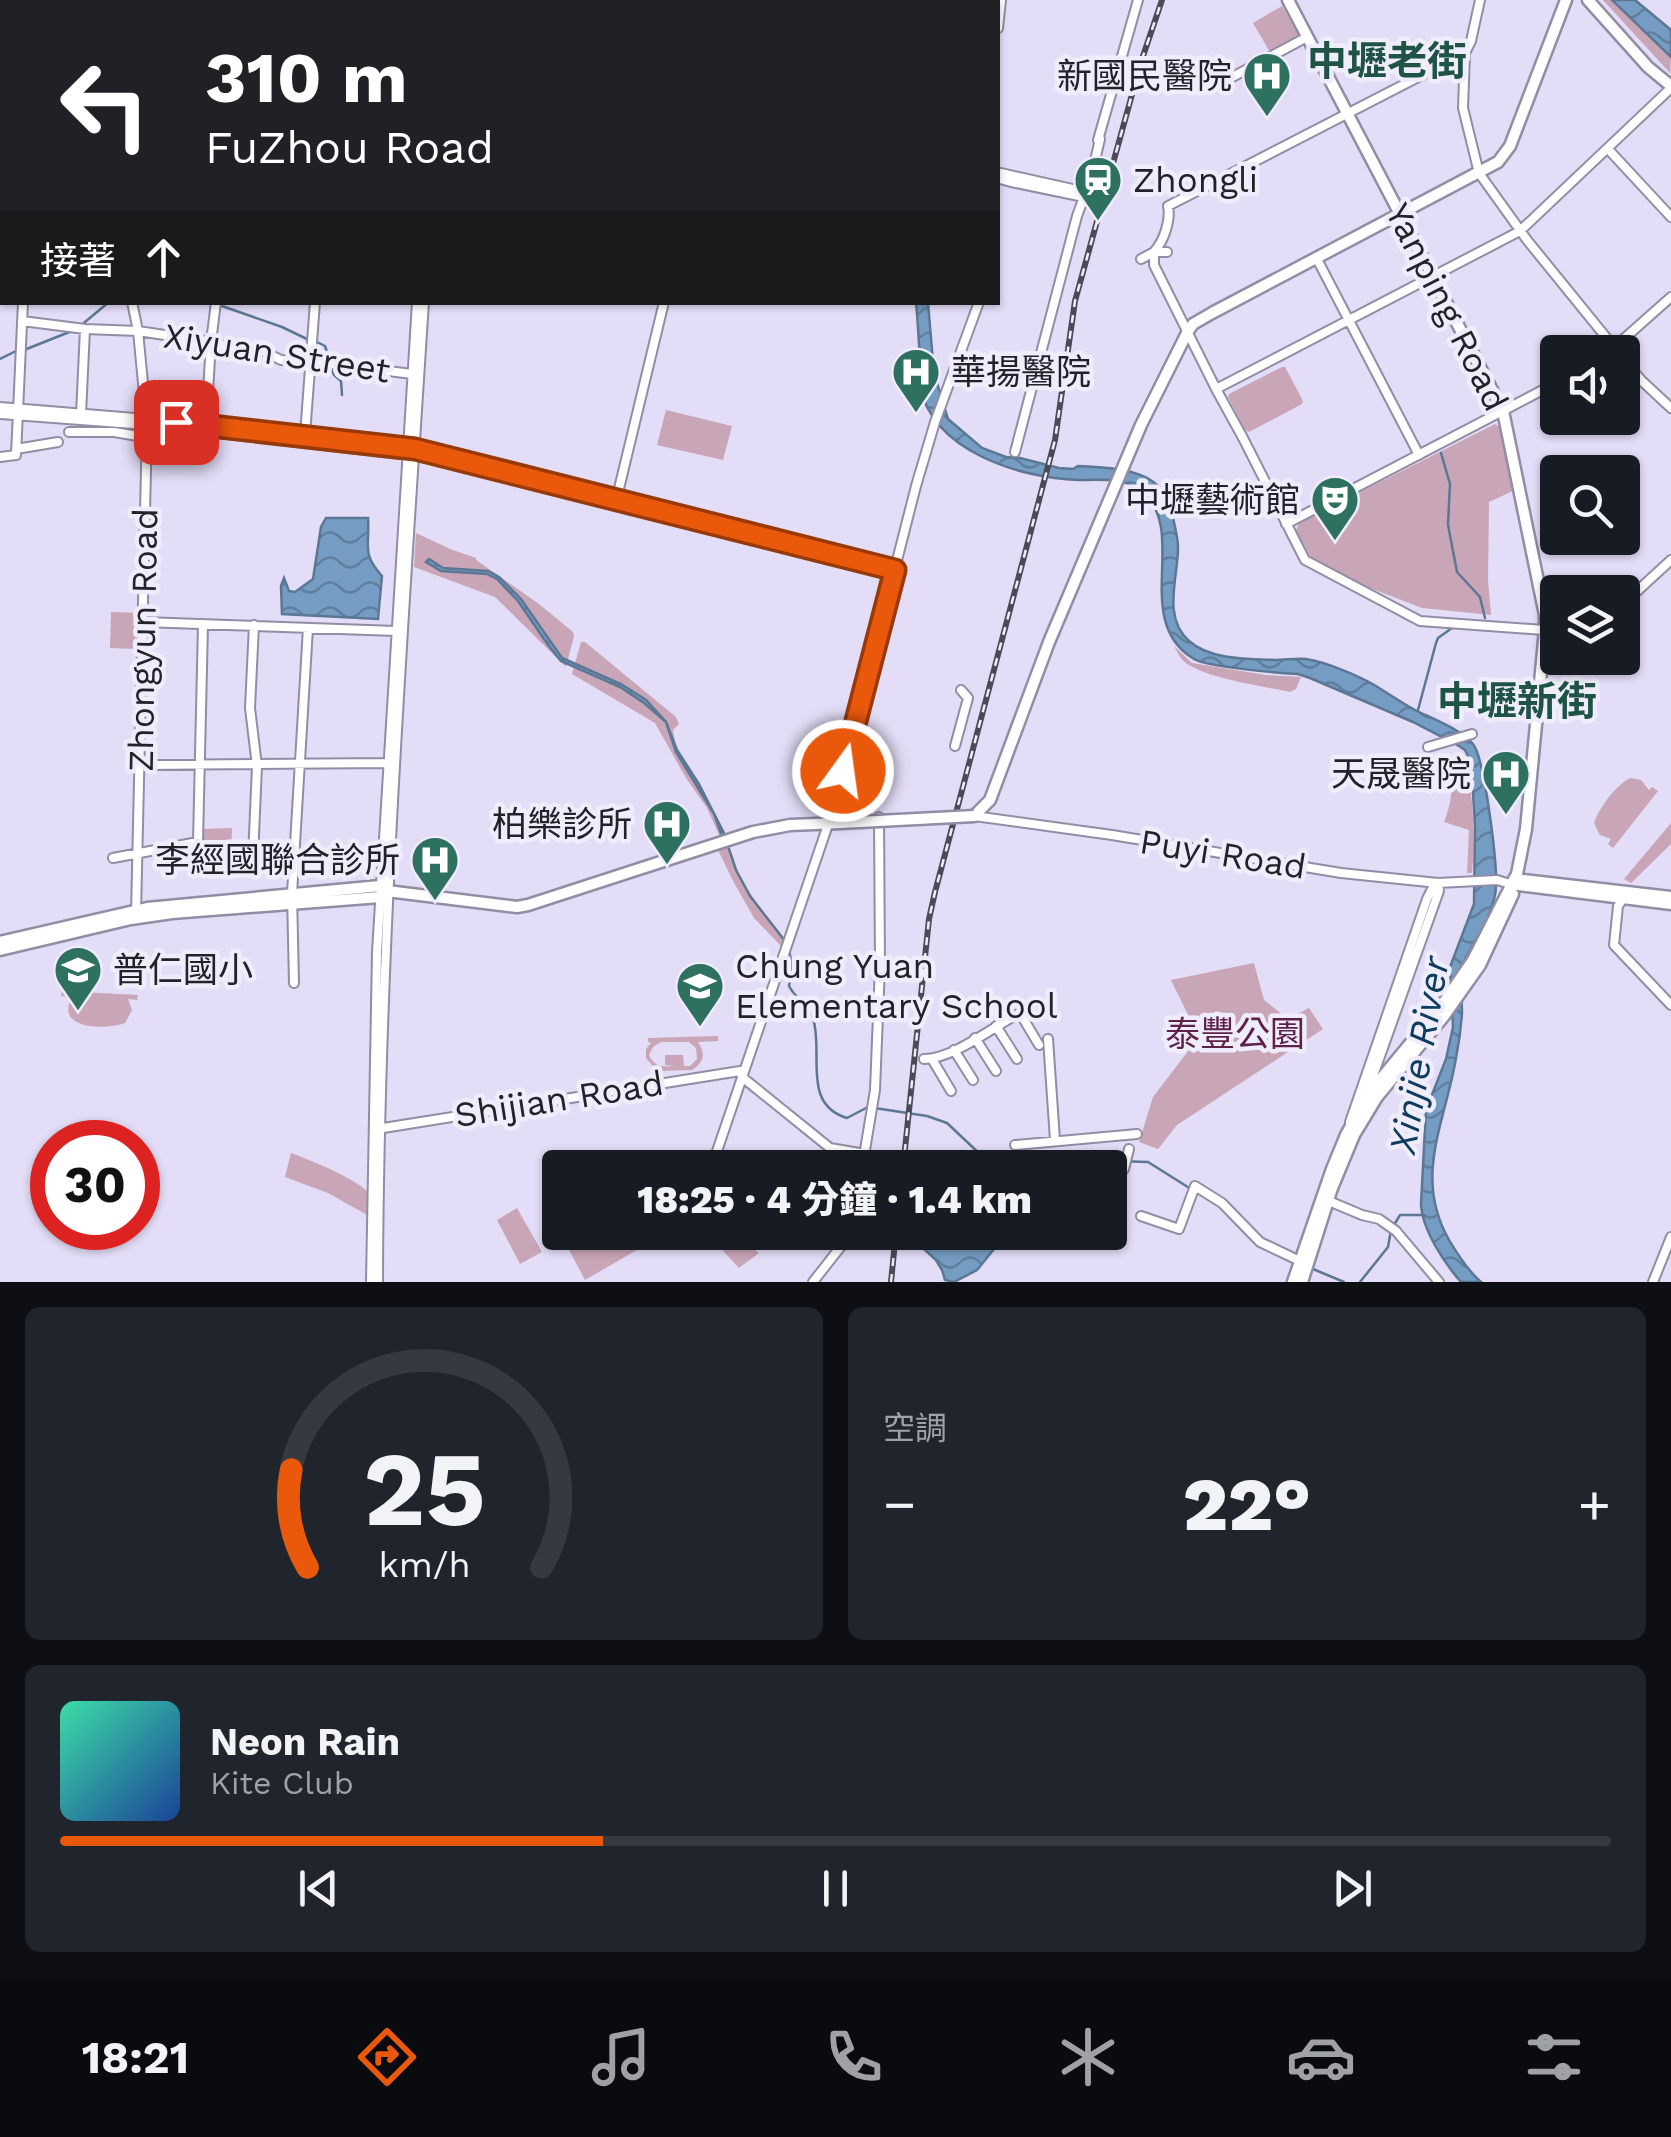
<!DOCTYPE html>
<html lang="zh-TW">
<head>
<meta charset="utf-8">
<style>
	body { margin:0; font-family:"Work Sans","Noto Sans TC",sans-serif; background:#20242c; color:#f1f3f6; height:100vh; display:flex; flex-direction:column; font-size:38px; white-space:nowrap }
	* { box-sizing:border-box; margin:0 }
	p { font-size:32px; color:#9ea1a6 }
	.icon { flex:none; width:55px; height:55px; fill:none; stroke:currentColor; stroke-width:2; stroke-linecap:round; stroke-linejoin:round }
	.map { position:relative; height:1282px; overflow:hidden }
	.details { display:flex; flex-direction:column; gap:25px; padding:25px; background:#0d0f14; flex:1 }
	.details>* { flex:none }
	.top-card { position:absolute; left:0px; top:0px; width:1000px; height:305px; box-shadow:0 2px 8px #0004; background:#202124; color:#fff; overflow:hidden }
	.buttons { position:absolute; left:1540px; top:335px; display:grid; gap:20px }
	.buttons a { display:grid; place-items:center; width:100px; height:100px; border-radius:10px; background:#171b24; box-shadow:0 2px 8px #0004; font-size:50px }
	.speed { position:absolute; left:30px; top:1120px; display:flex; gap:20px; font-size:50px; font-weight:700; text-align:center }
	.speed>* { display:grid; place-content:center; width:130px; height:130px; border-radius:50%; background:#171b24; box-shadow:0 2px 8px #0004; line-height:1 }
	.speed .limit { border:15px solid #d22; background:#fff; color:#111 }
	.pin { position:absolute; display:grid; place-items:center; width:85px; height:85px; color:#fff; margin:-42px; border-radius:20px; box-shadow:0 5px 15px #0006 }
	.me { position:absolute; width:110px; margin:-55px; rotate:14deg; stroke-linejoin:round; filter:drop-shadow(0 0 8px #0008) }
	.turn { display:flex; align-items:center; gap:35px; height:210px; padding:0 40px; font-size:45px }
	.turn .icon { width:130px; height:130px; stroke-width:2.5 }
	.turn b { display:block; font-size:70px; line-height:85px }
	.then { display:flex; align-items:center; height:95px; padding:0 40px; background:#0003; gap:20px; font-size:38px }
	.big { font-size:75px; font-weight:800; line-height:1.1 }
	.details .widget { flex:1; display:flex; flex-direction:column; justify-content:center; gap:15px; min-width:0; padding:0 35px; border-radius:15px; background:#20242c }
	.details .dial { align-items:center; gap:0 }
	.dial svg { height:260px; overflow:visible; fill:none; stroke:#363941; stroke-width:7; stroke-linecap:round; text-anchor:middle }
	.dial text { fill:#f1f3f6; stroke:none }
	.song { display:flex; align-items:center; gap:30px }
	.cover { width:120px; height:120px; border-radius:15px; background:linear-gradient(135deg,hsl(160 70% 55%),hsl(220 70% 35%)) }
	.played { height:10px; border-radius:5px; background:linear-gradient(90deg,#ea580c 35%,#363941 35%) }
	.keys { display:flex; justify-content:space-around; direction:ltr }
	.heat { display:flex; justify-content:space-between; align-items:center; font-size:55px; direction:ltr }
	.details .tiles { flex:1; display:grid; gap:25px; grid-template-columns:1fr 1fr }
	.widget:last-child { grid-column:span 2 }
	.trip { position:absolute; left:542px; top:1150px; width:585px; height:100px; border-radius:10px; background:#171b24; box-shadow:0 2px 8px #0004; font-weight:800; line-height:100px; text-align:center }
	.dock { display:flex; height:160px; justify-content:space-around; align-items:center; background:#090b0e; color:#9ea1a6 }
	.dock .icon { width:70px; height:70px }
	.dock .current { color:#ea580c }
	.dock b { font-size:45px; color:#f1f3f6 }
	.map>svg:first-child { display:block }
</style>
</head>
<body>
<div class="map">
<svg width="1671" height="1282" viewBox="0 0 1671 1282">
	<defs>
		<pattern id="water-waves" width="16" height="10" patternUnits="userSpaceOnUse" patternTransform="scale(2.5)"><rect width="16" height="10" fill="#759cc2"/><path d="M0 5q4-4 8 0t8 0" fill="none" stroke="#607f9e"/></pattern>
	</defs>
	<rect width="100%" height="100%" fill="#e3ddf7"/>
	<path fill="#c8a5b7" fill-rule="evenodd" d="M 1603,0 L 1611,0 L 1671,57 L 1670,73 Z
		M 1282,6 L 1299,36 L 1270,52 L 1253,23 Z
		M 1282,367 L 1285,367 L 1303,401 L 1302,404 L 1249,432 L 1245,430 L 1228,397 L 1229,394 Z
		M 666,410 L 732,426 L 723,460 L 657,445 Z
		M 1495,424 L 1502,428 L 1515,490 L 1489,502 L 1488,580 L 1491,615 L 1422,608 L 1352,581 L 1318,564 L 1310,556 L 1296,531 L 1299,523 Z
		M 416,533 L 450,549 L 476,558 L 476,560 L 539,604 L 573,632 L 574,636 L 566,667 L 495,597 L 414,567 Z
		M 111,612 L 138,613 L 137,649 L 110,648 Z
		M 581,642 L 585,642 L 676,717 L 679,724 L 673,730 L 676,747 L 674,749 L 697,785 L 724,836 L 720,837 L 707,808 L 686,778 L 655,723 L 572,674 Z
		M 1174,646 L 1192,663 L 1266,675 L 1301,677 L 1296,689 L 1290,692 C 1262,686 1212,679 1189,665 C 1181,661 1178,653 1174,646 Z
		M 1443,758 L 1467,769 C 1474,804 1475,838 1472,873 L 1467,873 L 1469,830 L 1444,822 C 1453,799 1455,780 1443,758 Z
		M 1630,778 L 1641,780 L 1649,790 L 1652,787 L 1658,791 L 1613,848 L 1608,844 L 1611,839 L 1600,835 L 1594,823 C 1600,807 1615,786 1630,778 Z
		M 1671,823 L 1671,844 L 1631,883 L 1624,879 Z
		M 232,828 L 231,856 L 218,856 L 203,840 L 203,829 Z
		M 728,846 C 742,891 763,908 788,946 L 786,951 L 754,918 L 733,881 L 719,852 L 719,849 Z
		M 1254,963 L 1264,1000 L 1288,1019 L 1309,1008 L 1323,1029 L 1177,1125 L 1158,1149 L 1139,1142 L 1153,1097 L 1189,1050 L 1191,1021 L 1171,980 Z
		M 62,991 L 138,995 L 137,1000 L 128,999 L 132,1010 L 125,1023 C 106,1030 54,1030 72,997 L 61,996 Z
		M 718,1036 L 718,1041 L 698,1042 C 706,1054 704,1062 692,1070 L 657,1071 L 646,1058 L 646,1049 L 651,1043 L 648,1042 L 648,1038 ZM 661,1042 L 689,1042 L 696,1048 L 697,1059 L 690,1066 L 684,1066 L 683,1055 L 665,1055 L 665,1065 L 675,1066 C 663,1067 654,1067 649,1055 L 653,1047 Z
		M 291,1153 C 317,1163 348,1175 370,1193 L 369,1216 L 328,1193 L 285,1177 Z
		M 517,1208 L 542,1252 L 520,1264 L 497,1220 Z
		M 595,1232 L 643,1233 L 649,1243 L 585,1280 L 567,1246 Z
		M 726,1232 L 734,1233 L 759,1253 L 739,1268 L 714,1241 Z"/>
	<path fill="url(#water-waves)" stroke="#5c7794" stroke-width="2.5" d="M 1612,0 L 1635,0 L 1671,30 L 1671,57 Z
		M 916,303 L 928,303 L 934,373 L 948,419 L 982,448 L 1006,457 L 1020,458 L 1059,468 L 1073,469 L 1078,466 C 1106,468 1152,467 1166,497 C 1170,503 1171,511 1173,518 C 1175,528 1178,537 1178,548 C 1178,578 1162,617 1189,641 C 1210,660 1249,659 1276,660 C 1286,660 1297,658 1306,659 C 1326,662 1359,676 1376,686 C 1389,694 1402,703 1415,710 C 1431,718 1462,730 1473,744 C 1485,759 1497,863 1496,885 C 1496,906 1482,929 1472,947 C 1469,953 1463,961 1462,967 C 1459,981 1462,998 1462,1013 C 1461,1028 1459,1043 1456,1058 C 1445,1123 1413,1177 1449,1240 C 1458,1255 1468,1271 1481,1282 L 1461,1282 C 1444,1263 1422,1229 1421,1204 L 1426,1110 L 1446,1059 L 1453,1027 L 1450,967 L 1474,904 L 1475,825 L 1471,762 L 1465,750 L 1459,746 L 1413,722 L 1310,678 L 1298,674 C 1279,673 1207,667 1194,659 C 1131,621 1188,534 1144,493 C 1127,477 1100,480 1078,480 C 1021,478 933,452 920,386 C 919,379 920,370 920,363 C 919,343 918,323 916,303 Z
		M 326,518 L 368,518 C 370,546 361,553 382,576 L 378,619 L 282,614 L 281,586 L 284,578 L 289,591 L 295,592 L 313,579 L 321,527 Z
		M 429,559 L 443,568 L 488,571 L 499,577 L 521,599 L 562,658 L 621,684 L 646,700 L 666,722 L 677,750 L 699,784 L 726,837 L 723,839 L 714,814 L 676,752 L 666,722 L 644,703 L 620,687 L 561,661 L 548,645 L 518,601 L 497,579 L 487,574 L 441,571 L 426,562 Z
		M 912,1233 L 912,1232 L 1007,1233 L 977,1270 L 954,1282 L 945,1280 L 942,1270 L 936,1260 L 911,1237 Z"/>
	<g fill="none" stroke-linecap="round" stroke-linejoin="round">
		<path stroke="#5c7794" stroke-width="2.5" d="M 219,305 L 282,327 L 309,340
			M 79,327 L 109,302
			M 317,342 L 325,346 L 329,358
			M 24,350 L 72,331
			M 0,359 L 16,351
			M 330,366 L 334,375 L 341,381 L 342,395
			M 1441,453 L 1450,484 L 1448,525 L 1457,572 L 1480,597 L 1485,618
			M 1418,710 L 1436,643 L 1438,638 L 1452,628
			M 728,846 L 736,870 L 750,896 L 785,941
			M 789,948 L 792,970 L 789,986 C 795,998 809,1006 813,1018 C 824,1053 801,1104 847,1118 L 868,1107 L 927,1116 L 947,1123 L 982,1156 L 1004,1168
			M 1088,1168 L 1116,1161 L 1148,1162 L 1191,1189
			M 1233,1220 L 1256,1243
			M 1313,1269 L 1344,1282
			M 1360,1282 L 1388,1247 L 1391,1230 L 1400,1215 L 1424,1215"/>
		<g stroke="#928ca4" stroke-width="12">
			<path id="minor" d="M 462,0 L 468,2
				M 15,2 L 15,0
				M 81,2 L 82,0
				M 156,2 L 158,0
				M 390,2 L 392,0
				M 437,2 L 438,0
				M 443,2 L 443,0
				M 708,2 L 711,0
				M 998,28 L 1001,0
				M 1465,53 L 1463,108 L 1479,173 L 1527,240 L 1618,352
				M 1225,81 L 1307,37
				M 0,101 L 2,100
				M 1098,140 L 1138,0
				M 1608,149 L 1671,217
				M 998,175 L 1001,173 L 1086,192
				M 998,176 L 1000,179 L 1011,182 L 1084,197
				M 1154,252 L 1154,265 L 1216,389 L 1243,438 L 1305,560 L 1420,621 L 1558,631
				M 1154,252 C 1164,241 1171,220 1168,206 L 1465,53 L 1471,41 L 1480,0
				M 1141,259 L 1154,252 L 1167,252
				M 1317,259 L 1419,455
				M 0,261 L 2,261
				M 132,302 L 138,331 L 147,425 L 136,914
				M 22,321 L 85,329 L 138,331 L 211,342 L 239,350 L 259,349 L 281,360 L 310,361 L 412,374
				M 1609,352 L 1671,297
				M 1622,358 L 1642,381 L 1671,408
				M 1216,389 L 1520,231 L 1671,88
				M 0,407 L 147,419 L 415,449 L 895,570
				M 0,414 L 147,425 L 408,455
				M 81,414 L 85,329
				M 206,425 L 211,342 L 216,302
				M 69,432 L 114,432 L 138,436 L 139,420
				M 305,435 L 315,302
				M 16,449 L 58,442
				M 1015,452 L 1077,216 L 1091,178 L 1100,139
				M 0,457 L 16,455 L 23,302
				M 616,501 L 664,302
				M 1286,524 L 1558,382
				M 1622,605 L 1671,560
				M 143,622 L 396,631
				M 955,746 L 968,698 L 961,690
				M 1428,747 L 1472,734
				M 140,765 L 388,763
				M 974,816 L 1112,835 L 1341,873 L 1438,883 L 1497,880 L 1510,884
				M 198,842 L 203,624
				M 113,858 L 198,842 L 216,860 L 294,856
				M 253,858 L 257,766 L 250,708 L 254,625
				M 1626,895 L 1618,906 L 1614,945 L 1671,1005
				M 294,983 L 292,894 L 308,628
				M 996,1026 L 1017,1059
				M 975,1038 L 996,1071
				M 1048,1039 L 1055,1140
				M 954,1050 L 973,1080
				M 924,1059 C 953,1059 994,1026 1020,1013 L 1039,1045
				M 932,1059 L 951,1091
				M 1370,1091 L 1369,1087 L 1439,891 L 1438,883
				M 1350,1122 L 1427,899 L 1432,889 L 1438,883
				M 377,1129 L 740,1071 L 742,1077 L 830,1148 L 865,1154
				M 1015,1145 L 1137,1134
				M 714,1160 L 834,807 L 916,486 L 935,422 L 979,302
				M 862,1168 L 875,1090 L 880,966 L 879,817
				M 1124,1169 L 1129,1149
				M 1324,1199 L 1362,1215 L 1379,1219 L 1396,1231 L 1439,1282
				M 1141,1216 L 1179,1229 L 1195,1186 L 1222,1203 L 1260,1242 L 1300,1261
				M 371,1282 L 377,952 L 417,302
				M 378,1282 C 379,955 403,629 424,302
				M 813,1282 L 842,1245 L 849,1232
				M 1653,1282 L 1671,1237"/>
		</g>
		<g stroke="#928ca4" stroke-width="15">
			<path id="major" d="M 1288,0 L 1503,411 L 1545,615 L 1545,630 L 1526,829 L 1517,874 L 1473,960 L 1442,1005 L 1370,1092 L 1346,1135 L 1332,1169 L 1293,1282
				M 1588,0 L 1648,67 L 1671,86
				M 974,816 L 990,800 L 1049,642 L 1141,425 L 1188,331 L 1193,324 L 1212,313 L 1498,162 L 1510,146 L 1566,0
				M 1514,879 L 1671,897
				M 1510,884 L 1671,904
				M 0,942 L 147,908 L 380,886 L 387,891 L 517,907 L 528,905 L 753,832 L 790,825 L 840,823
				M 0,950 L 131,919 L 172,913 L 380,897 L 387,891
				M 1302,1282 L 1332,1188 L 1354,1135 L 1377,1097 L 1444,1016 L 1480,965 L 1513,894"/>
		</g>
		<use href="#minor" stroke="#fff" stroke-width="8"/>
		<use href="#major" stroke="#fff" stroke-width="10"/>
		<g stroke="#4d4a57" stroke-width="6">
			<path id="rail" d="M 903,1168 L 929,919 L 935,892 L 1055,440 L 1075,301 L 1141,62 L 1162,0
				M 891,1282 L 896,1232"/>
		</g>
		<use href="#rail" stroke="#efecfc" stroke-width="2.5" stroke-dasharray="8" stroke-linecap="butt"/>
		<g stroke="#928ca4" stroke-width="15" stroke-linecap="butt">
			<path id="major-bridge" d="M 840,823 L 974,816"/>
		</g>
		<use href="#major-bridge" stroke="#fff" stroke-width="10"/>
	</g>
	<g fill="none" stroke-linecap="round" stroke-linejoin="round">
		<g stroke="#983908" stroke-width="25">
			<path id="route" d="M 176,422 L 415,449 L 895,570 L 843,771"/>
		</g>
		<use href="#route" stroke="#ea580c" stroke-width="18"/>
	</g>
	<defs>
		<g id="hospital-pin" transform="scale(2.5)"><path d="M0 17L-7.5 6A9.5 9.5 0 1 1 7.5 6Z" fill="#2f7161" stroke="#efecfc"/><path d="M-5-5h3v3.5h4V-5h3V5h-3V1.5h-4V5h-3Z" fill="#fff"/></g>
		<g id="station-pin" transform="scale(2.5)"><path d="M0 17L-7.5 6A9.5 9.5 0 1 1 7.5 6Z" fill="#2f7161" stroke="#efecfc"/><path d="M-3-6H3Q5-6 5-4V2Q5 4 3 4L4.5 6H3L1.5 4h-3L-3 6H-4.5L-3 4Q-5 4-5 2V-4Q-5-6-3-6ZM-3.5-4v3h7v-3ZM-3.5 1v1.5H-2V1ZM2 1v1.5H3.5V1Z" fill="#fff"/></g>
		<g id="theatre-pin" transform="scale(2.5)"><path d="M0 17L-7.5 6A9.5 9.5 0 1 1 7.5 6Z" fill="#2f7161" stroke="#efecfc"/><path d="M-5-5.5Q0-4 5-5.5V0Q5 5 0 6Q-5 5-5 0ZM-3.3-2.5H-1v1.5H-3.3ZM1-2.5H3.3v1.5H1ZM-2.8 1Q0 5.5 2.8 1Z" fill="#fff"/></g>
		<g id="school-pin" transform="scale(2.5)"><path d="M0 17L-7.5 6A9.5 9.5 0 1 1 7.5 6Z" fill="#2f7161" stroke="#efecfc"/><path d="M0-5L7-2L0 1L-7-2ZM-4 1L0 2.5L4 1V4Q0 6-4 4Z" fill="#fff"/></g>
	</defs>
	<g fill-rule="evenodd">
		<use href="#hospital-pin" x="1267" y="76"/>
		<use href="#station-pin" x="1098" y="180"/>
		<use href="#hospital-pin" x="916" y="372"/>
		<use href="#theatre-pin" x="1335" y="500"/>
		<use href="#hospital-pin" x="1506" y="774"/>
		<use href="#hospital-pin" x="667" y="824"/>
		<use href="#hospital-pin" x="435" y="860"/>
		<use href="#school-pin" x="78" y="970"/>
		<use href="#school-pin" x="700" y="986"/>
	</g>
	<g text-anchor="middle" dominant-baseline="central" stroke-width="9" stroke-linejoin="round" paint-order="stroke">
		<g font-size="35" fill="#23212a" stroke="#efecfc" text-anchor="end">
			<text x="1232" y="76">新國民醫院</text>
			<text x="1133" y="180" text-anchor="start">Zhongli</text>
			<text x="951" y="372" text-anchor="start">華揚醫院</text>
			<text x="1300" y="500">中壢藝術館</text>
			<text x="1471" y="774">天晟醫院</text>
			<text x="632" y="824">柏樂診所</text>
			<text x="400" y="860">李經國聯合診所</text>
			<text x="735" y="966" text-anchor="start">Chung Yuan<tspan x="735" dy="40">Elementary School</tspan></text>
			<text x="113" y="970" text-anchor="start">普仁國小</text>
		</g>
		<g font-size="35" fill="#23212a" stroke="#efecfc">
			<text transform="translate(1447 307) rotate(63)">Yanping Road</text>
			<text transform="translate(277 353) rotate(9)">Xiyuan Street</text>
			<text transform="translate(143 640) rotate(-89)">Zhongyun Road</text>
			<text transform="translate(1223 854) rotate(9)">Puyi Road</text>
			<text transform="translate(559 1099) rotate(-9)">Shijian Road</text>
		</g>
		<g font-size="35" fill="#5f2247" stroke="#efecfc">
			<text x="1235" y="1034">泰豐公園</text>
		</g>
		<g font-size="38" font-style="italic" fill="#0e3b60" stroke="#efecfc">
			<text transform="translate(1419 1055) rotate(-80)">Xinjie River</text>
		</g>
		<g font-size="40" font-weight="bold" fill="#1f5346" stroke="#efecfc">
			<text x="1387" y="61">中壢老街</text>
			<text x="1517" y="701">中壢新街</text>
		</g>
	</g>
</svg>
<div class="buttons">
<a><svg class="icon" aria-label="sound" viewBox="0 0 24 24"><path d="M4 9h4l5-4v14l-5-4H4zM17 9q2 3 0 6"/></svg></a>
<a><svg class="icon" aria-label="search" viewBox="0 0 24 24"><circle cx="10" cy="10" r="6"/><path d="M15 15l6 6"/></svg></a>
<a><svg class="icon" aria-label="layers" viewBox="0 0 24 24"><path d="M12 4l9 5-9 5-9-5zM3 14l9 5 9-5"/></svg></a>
</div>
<div class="speed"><div class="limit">30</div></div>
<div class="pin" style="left:176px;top:422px;background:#d93025"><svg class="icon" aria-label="arrive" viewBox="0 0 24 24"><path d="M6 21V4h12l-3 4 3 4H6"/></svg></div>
<svg class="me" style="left:843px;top:771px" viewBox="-20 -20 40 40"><circle r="17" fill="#ea580c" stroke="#fff" stroke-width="3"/><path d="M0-11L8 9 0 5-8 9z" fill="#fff"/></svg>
<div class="trip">18:25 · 4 分鐘 · 1.4 km</div>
<div class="top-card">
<div class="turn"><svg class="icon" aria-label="left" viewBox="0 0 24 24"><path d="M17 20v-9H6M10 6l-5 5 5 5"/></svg><div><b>310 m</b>FuZhou Road</div></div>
<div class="then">接著<svg class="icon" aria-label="ahead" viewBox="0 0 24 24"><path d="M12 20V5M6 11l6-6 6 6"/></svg></div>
</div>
</div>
<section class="details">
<div class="tiles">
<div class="widget dial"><svg viewBox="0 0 100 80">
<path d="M14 69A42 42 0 1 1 86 69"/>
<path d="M14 69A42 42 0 0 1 9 39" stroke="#ea580c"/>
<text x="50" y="56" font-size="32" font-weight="700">25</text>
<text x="50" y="72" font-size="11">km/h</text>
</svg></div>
<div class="widget"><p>空調</p>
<div class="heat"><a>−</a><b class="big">22°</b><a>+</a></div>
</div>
<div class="widget">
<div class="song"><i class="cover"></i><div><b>Neon Rain</b><p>Kite Club</p></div></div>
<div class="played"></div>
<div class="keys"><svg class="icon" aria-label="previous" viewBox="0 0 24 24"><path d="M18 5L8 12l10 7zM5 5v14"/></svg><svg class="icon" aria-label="pause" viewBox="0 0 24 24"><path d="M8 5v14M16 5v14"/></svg><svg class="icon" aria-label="next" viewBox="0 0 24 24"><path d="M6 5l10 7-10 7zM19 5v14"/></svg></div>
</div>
</div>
</section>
<nav class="dock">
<b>18:21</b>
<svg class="icon current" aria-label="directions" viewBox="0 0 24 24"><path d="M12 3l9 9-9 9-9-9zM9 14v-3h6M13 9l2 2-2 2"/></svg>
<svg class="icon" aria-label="music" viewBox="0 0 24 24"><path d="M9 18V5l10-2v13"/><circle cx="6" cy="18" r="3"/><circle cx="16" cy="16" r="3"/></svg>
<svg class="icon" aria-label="phone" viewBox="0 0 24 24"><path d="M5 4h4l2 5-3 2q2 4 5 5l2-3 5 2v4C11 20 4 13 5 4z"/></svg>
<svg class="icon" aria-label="climate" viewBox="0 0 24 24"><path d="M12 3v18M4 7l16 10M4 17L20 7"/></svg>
<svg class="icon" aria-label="car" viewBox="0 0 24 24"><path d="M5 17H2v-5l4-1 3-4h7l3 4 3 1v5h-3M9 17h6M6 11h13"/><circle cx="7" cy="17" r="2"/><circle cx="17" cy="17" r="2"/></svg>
<svg class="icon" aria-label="filters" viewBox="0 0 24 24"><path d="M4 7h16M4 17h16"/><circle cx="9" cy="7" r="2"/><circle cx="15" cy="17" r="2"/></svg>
</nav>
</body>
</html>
